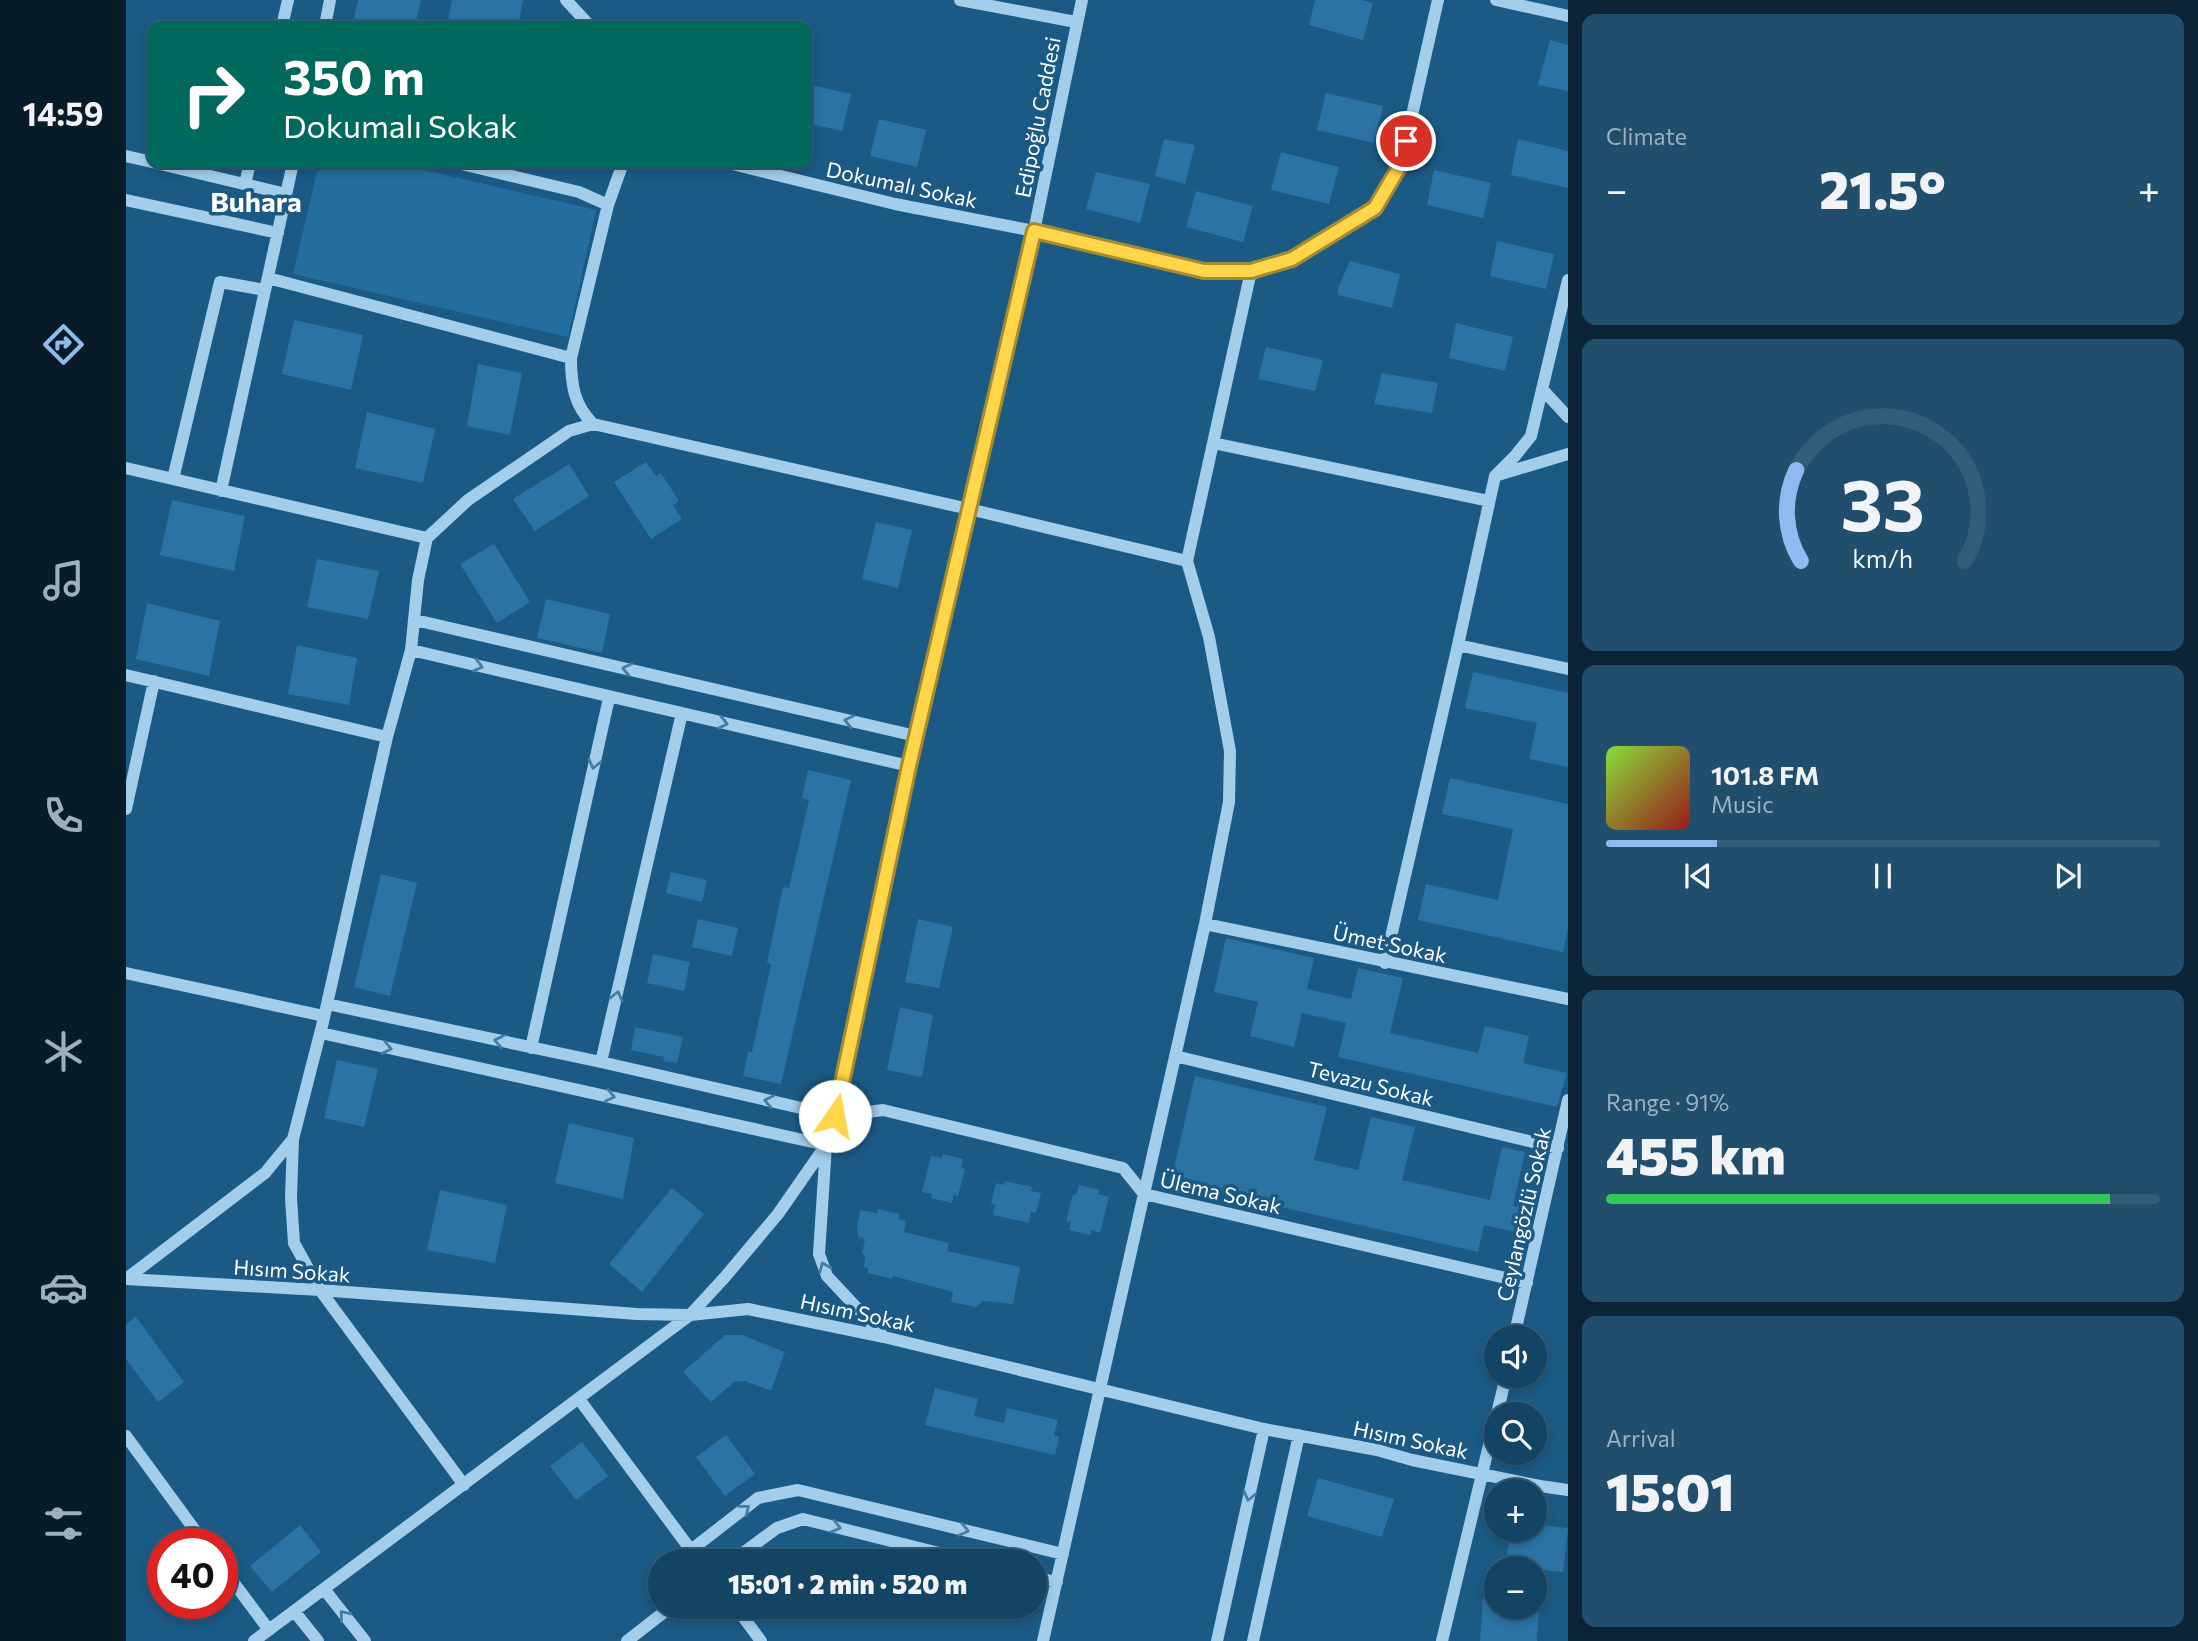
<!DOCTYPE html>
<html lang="en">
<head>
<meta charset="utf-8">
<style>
	body { margin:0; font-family:Commissioner,sans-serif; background:#214e6d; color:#f1f3f6; height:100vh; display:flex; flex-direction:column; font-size:26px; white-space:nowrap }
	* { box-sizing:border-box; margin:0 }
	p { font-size:23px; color:#9db0bf }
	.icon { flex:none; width:38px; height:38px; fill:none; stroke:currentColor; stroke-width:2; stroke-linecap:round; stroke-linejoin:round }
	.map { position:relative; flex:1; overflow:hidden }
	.sheet { display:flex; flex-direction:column; gap:14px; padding:14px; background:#0b2537; width:630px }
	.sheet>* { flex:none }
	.top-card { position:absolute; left:21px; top:21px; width:665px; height:147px; border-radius:14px; box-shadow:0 4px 10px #0003,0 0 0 2px #335c78; background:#00695c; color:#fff; overflow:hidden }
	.tools { position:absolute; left:1358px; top:1325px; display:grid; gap:14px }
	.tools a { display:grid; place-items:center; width:63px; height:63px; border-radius:50%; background:#144464; box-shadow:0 4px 10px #0003,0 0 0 2px #335c78; font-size:35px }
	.speed { position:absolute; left:21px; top:1528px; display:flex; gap:14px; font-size:35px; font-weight:700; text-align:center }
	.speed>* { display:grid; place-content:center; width:91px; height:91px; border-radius:50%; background:#144464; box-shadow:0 4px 10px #0003,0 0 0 2px #335c78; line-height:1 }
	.speed .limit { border:10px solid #d22; background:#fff; color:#111 }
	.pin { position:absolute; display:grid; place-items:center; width:60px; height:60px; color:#fff; margin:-30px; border:4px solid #fff; border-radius:50%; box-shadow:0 2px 7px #0007 }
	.me { position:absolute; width:77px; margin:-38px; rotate:12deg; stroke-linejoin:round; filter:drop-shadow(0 0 5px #0008) }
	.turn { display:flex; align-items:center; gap:24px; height:147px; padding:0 21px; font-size:32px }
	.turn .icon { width:91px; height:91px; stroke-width:2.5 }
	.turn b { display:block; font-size:49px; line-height:60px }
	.big { font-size:52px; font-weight:800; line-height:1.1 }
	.sheet .tile { flex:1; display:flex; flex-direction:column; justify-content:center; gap:10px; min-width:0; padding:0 24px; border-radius:14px; background:#214e6d }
	.sheet .dial { align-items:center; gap:0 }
	.dial svg { height:182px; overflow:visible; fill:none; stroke:#335c78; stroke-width:7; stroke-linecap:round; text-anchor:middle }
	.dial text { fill:#f1f3f6; stroke:none }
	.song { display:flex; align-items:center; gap:21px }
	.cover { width:84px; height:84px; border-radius:10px; background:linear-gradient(135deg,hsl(90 70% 55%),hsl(0 70% 35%)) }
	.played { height:7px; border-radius:4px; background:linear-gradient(90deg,#90b9f0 20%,#335c78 20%) }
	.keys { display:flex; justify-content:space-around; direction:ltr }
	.heat { display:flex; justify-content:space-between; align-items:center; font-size:38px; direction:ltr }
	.charge { height:10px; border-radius:5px; background:linear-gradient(90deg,#34c759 91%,#335c78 0) }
	.trip { position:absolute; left:522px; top:1549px; width:399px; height:70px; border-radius:35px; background:#144464; box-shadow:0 4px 10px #0003,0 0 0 2px #335c78; font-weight:800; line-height:70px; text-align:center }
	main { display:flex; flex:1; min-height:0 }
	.dock { display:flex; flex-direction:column; width:126px; justify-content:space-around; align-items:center; background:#081b28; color:#9db0bf }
	.dock .icon { width:49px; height:49px }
	.dock .on { color:#90b9f0 }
	.dock b { font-size:32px; color:#f1f3f6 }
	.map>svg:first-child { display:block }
</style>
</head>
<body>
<main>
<nav class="dock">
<b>14:59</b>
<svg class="icon on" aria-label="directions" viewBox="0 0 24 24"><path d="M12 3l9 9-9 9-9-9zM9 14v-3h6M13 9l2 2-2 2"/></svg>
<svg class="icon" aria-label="music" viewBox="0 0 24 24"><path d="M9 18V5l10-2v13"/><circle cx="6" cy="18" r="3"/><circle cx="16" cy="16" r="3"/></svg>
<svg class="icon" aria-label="phone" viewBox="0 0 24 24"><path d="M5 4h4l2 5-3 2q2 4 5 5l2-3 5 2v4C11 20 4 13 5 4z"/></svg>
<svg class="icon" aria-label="climate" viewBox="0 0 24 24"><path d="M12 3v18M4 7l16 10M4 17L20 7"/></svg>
<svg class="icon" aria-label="car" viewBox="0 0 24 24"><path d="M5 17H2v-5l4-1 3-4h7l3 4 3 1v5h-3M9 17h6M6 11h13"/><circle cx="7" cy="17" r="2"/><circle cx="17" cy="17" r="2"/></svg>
<svg class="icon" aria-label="filters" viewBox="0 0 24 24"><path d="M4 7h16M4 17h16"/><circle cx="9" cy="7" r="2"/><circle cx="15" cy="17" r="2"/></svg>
</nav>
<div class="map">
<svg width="1442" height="1641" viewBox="0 0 1442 1641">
	<rect width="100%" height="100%" fill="#1b5a85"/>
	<path fill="#246e9e" d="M 193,163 L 268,163 L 470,210 L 442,337 L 167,274 Z"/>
	<path fill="#2a73a3" d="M 232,0 L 295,0 L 289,26 L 262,26 L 228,18 Z
		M 326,0 L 397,0 L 392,26 L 321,26 Z
		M 1189,0 L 1236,0 L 1247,3 L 1237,40 L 1183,25 Z
		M 1424,40 L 1442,45 L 1442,91 L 1412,85 Z
		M 681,84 L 725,94 L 716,131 L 681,123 Z
		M 1200,93 L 1257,106 L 1248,143 L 1191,130 Z
		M 753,119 L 800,130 L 791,167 L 744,156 Z
		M 1038,139 L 1069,145 L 1059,184 L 1029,176 Z
		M 1392,139 L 1442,151 L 1442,188 L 1385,175 Z
		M 1155,152 L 1213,167 L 1203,204 L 1145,190 Z
		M 1308,170 L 1365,183 L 1357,218 L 1301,205 Z
		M 970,172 L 1024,184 L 1014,223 L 960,209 Z
		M 1070,191 L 1127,206 L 1117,242 L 1060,227 Z
		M 1371,241 L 1428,254 L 1420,289 L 1364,276 Z
		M 1224,261 L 1274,274 L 1266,308 L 1212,295 L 1212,288 Z
		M 168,320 L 237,335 L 225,390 L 156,374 Z
		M 1330,323 L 1387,337 L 1379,371 L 1323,358 Z
		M 1140,347 L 1197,360 L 1189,391 L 1132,379 Z
		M 352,364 L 396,373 L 384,435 L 341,426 Z
		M 1256,373 L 1312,383 L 1306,413 L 1248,404 Z
		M 241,412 L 309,429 L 297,483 L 229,468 Z
		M 520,462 L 530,476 L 535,473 L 553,501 L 547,505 L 556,519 L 525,539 L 488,482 Z
		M 443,464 L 463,496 L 409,531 L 387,499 Z
		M 46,500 L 119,516 L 108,571 L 34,555 Z
		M 750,522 L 786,530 L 772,588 L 736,579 Z
		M 368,544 L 404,602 L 371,623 L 334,564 Z
		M 191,559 L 253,571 L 242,619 L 181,607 Z
		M 420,599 L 484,614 L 476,653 L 411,638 Z
		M 21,603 L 94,621 L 83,676 L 10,659 Z
		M 171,645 L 231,658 L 223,705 L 162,694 Z
		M 1347,672 L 1442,693 L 1442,767 L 1403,759 L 1411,723 L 1339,708 Z
		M 682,770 L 725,780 L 655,1084 L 617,1076 L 622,1052 L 626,1052 L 645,964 L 641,963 L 657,887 L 663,888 L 683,800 L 676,798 Z
		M 1324,778 L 1442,804 L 1442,929 L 1437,952 L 1292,920 L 1300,884 L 1372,900 L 1387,829 L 1316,814 Z
		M 545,872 L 581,880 L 576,902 L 540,893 Z
		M 255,874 L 291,883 L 264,996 L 228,987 Z
		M 572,919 L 612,928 L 606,956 L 566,947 Z
		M 792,919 L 827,927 L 813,988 L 779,982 Z
		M 1100,938 L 1188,958 L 1181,989 L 1225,999 L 1232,968 L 1277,978 L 1264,1033 L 1352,1053 L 1359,1026 L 1403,1036 L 1397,1063 L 1441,1073 L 1431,1107 L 1212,1057 L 1220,1023 L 1176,1013 L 1168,1047 L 1124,1036 L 1132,1002 L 1088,992 Z
		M 527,954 L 564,962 L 558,991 L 521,983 Z
		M 774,1007 L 807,1015 L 796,1077 L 761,1070 Z
		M 509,1027 L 557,1037 L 551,1063 L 537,1061 L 538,1057 L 505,1050 Z
		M 211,1060 L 252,1069 L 238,1127 L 198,1118 Z
		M 1069,1076 L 1201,1107 L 1188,1160 L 1232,1170 L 1245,1117 L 1289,1127 L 1276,1180 L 1364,1200 L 1376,1147 L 1399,1152 L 1387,1206 L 1408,1210 L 1402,1235 L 1358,1225 L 1352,1252 L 1045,1182 Z
		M 443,1123 L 508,1138 L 497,1199 L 429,1183 Z
		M 817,1154 L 837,1159 L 835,1168 L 839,1169 L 832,1196 L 828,1195 L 826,1203 L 805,1198 L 806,1194 L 796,1192 L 805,1156 L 816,1158 Z
		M 879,1181 L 906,1187 L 905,1191 L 915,1193 L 910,1213 L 905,1212 L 903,1223 L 867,1215 L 869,1205 L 865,1204 L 870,1183 L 878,1185 Z
		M 953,1185 L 973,1190 L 972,1194 L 983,1197 L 974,1233 L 965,1230 L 964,1235 L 943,1230 L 945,1222 L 940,1221 L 947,1194 L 950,1195 Z
		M 546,1188 L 578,1214 L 516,1292 L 483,1264 Z
		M 314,1190 L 381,1205 L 369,1263 L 301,1250 Z
		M 752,1209 L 773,1214 L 772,1219 L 780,1221 L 778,1232 L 823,1243 L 821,1251 L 894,1267 L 887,1304 L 857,1301 L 850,1307 L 825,1302 L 827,1292 L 767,1276 L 766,1279 L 742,1273 L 742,1268 L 738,1267 L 739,1256 L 736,1253 L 739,1239 L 732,1236 L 731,1228 L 734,1210 L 751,1213 Z
		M 10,1317 L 58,1382 L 32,1402 L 0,1359 L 0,1324 Z
		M 599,1335 L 616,1335 L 659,1352 L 645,1391 L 619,1381 L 608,1382 L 585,1402 L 557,1372 Z
		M 809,1388 L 852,1399 L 848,1416 L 878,1423 L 881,1408 L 932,1420 L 928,1435 L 933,1437 L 929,1455 L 799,1425 Z
		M 600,1435 L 629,1474 L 599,1496 L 570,1457 Z
		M 456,1442 L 482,1476 L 450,1500 L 424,1466 Z
		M 1192,1478 L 1268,1499 L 1256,1537 L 1181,1516 Z
		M 174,1525 L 195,1552 L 146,1592 L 124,1566 Z
		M 1409,1525 L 1442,1528 L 1437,1572 L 1379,1566 L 1385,1530 L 1409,1530 Z
		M 1357,1598 L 1370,1599 L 1370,1606 L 1413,1606 L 1411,1641 L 1354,1641 Z"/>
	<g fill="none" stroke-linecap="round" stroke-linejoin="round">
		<path stroke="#a2ceeb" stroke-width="12" d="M 440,0 L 464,26
			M 834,0 L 950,22
			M 1370,0 L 1442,16
			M 156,26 L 162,0
			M 199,26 L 204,0
			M 0,156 L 26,162
			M 30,163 L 160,194
			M 331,163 L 453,192 L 482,205
			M 602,163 L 769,204 L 908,231 L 1078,271 L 1125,271 L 1166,259 L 1249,208 L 1275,164 L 1312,0
			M 119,184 L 124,163
			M 0,200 L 152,233
			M 142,278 L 445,358 C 445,385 448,405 467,424
			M 445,358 L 482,205 L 497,163
			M 1416,389 L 1442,417
			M 1087,443 L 1363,501
			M 0,468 L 301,538
			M 1372,475 L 1442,454
			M 47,479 L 94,282 L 139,290
			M 95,491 L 167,163
			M 289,620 L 790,736
			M 1332,645 L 1369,476 L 1389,456 L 1405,436 L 1442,280
			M 285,650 L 783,766
			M 0,675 L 261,737
			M 0,809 L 28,681
			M 1079,924 L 1442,999
			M 1259,963 L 1332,645 L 1442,669
			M 0,973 L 198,1016
			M 201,1004 L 475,1062 L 710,1116 L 757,1110 L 997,1168 L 1018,1194 L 1401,1283
			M 195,1033 L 700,1145 L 693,1254 L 701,1276 L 758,1337
			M 405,1048 L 483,698
			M 1049,1056 L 1432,1148
			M 475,1062 L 556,713
			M 167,1139 L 165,1198 L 168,1243 L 194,1290 L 338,1485
			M 0,1279 L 139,1173 L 167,1139 L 197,1022 L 261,737 L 285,650 L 292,580 L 301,538 L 342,500 L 443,431 L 467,424 L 843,509 L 1061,561
			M 0,1279 L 194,1290 L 511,1314 L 564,1315 L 622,1309 L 758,1337 L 1138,1429 L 1251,1450 L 1286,1460 L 1414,1486 L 1442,1490
			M 1388,1337 L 1442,1100
			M 453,1399 L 573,1561
			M 1371,1414 L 1380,1376
			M 0,1436 L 79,1544
			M 565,1550 L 632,1498 L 672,1490 L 937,1554
			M 606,1561 L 651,1528 L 677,1519 L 845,1561
			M 96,1567 L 143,1630
			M 908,1577 L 931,1582
			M 198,1589 L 239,1641
			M 609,1606 L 635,1641
			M 168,1611 L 192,1641
			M 128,1641 L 564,1315 L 599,1277 L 652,1214 L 700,1145 L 710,1116 L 783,766 L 908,231 L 956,0
			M 501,1641 L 546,1606
			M 917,1641 L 1079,924 L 1103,802 L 1104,751 L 1083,637 L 1061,561 L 1125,271
			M 1091,1641 L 1138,1429
			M 1127,1641 L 1173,1435
			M 1316,1641 L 1370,1416"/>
	</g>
	<defs><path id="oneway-chevron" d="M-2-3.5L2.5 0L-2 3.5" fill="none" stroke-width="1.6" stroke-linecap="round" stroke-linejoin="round" transform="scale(1.75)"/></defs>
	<g stroke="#447da4">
		<use href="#oneway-chevron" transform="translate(352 666) rotate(14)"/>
		<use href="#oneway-chevron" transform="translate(501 669) rotate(-167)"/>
		<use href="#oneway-chevron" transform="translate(723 721) rotate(-167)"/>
		<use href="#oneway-chevron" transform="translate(597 723) rotate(13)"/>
		<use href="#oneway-chevron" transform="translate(468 764) rotate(103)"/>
		<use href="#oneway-chevron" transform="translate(491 996) rotate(-77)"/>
		<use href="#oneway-chevron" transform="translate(373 1041) rotate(-168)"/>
		<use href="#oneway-chevron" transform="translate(261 1048) rotate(12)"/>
		<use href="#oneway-chevron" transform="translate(484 1096) rotate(13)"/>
		<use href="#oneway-chevron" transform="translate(643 1101) rotate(-167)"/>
		<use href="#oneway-chevron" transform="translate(698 1267) rotate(-114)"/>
		<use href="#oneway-chevron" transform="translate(1123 1496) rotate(103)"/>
		<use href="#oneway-chevron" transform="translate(619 1509) rotate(-38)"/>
		<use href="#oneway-chevron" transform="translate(710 1527) rotate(14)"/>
		<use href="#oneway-chevron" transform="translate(838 1530) rotate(13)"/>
		<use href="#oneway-chevron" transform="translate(218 1615) rotate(-129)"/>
	</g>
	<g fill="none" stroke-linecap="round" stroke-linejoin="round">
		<g stroke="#a68a30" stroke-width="18">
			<path id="route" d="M 709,1116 L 783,766 L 908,231 L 1078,271 L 1125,271 L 1166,259 L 1249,208 L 1275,164 L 1280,141"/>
		</g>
		<use href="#route" stroke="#ffd54a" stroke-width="12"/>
	</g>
	<g text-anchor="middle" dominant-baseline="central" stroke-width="7" stroke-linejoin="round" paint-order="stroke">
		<g font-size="21" fill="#fff" stroke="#1b5a85">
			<text transform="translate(911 117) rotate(-79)">Edipoğlu Caddesi</text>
			<text transform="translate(776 184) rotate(12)">Dokumalı Sokak</text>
			<text transform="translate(1264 943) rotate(12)">Ümet Sokak</text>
			<text transform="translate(1245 1083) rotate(14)">Tevazu Sokak</text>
			<text transform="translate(1095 1192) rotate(13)">Ülema Sokak</text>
			<text transform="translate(1397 1214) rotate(-77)">Ceylangözlü Sokak</text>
			<text transform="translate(166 1270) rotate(4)">Hısım Sokak</text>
			<text transform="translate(732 1312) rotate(12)">Hısım Sokak</text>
			<text transform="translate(1285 1439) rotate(12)">Hısım Sokak</text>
		</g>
		<g font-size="28" font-weight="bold" fill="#fff" stroke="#1b5a85">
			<text x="130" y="201">Buhara</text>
		</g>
	</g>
</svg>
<div class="tools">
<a><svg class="icon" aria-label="sound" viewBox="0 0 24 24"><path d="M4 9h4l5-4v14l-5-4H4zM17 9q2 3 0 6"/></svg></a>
<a><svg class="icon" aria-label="search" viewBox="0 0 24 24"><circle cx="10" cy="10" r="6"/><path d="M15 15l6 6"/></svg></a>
<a>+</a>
<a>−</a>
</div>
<div class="speed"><div class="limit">40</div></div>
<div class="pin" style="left:1280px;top:141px;background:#d93025"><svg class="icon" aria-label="arrive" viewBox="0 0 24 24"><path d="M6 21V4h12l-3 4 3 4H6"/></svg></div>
<svg class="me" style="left:709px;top:1116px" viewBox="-20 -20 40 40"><circle r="19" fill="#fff"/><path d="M0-13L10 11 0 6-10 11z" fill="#ffd54a"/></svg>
<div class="trip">15:01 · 2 min · 520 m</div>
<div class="top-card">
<div class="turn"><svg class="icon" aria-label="right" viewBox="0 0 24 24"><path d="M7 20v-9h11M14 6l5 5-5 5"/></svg><div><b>350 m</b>Dokumalı Sokak</div></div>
</div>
</div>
<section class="sheet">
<div class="tile"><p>Climate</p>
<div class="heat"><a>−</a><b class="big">21.5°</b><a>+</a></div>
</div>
<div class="tile dial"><svg viewBox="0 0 100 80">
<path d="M14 69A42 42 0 1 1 86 69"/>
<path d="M14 69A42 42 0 0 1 12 29" stroke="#90b9f0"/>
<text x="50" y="56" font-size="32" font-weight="700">33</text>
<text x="50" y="72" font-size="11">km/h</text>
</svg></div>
<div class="tile">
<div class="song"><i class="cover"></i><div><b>101.8 FM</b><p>Music</p></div></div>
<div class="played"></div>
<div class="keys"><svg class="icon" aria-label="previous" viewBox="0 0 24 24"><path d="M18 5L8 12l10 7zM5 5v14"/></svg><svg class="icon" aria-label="pause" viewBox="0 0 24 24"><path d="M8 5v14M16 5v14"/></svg><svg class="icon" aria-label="next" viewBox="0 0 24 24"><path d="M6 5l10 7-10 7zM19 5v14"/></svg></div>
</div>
<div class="tile"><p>Range · 91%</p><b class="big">455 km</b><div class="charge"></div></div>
<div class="tile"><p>Arrival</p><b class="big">15:01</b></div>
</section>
</main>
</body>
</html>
